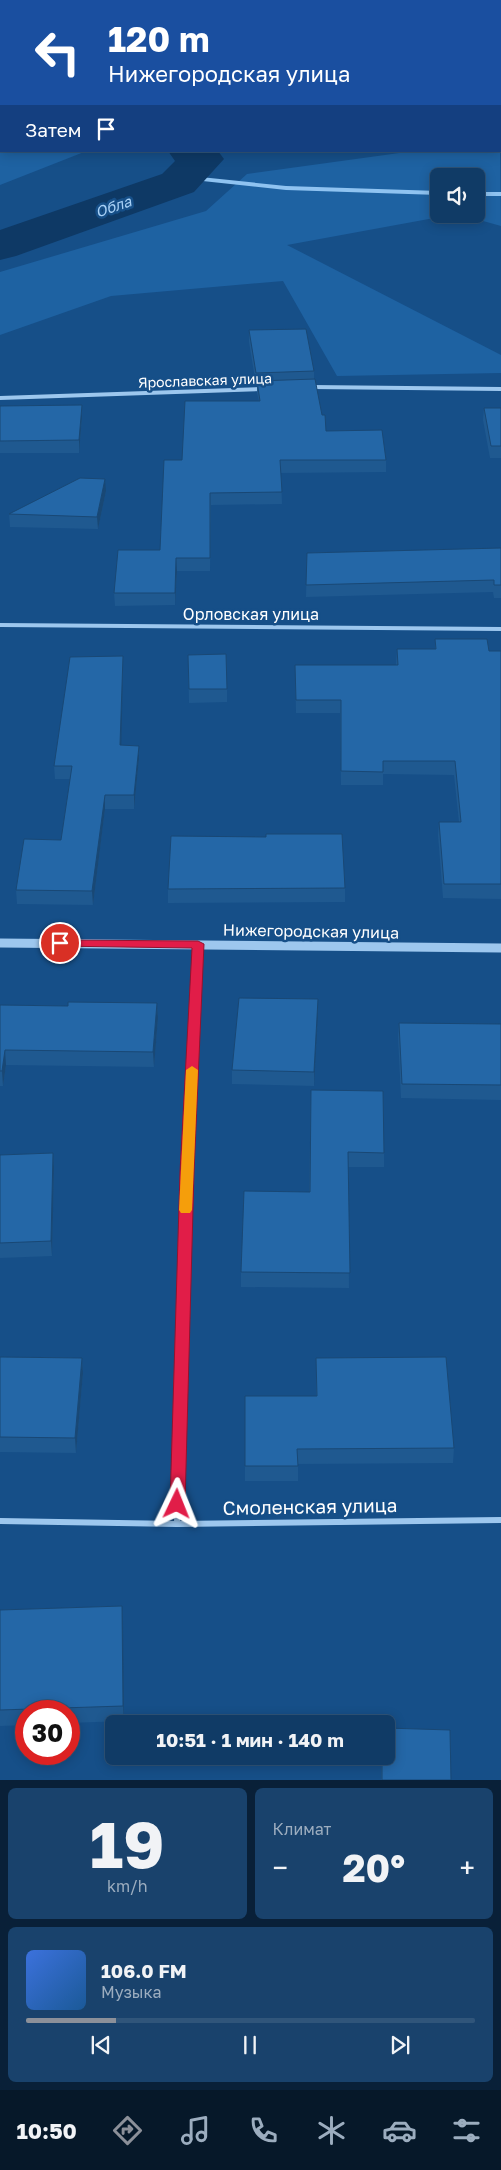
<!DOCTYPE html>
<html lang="ru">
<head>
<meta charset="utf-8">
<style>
	body { margin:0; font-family:"Golos Text",sans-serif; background:#19426c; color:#f1f3f6; height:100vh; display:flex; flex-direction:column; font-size:19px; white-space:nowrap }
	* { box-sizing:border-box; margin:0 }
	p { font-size:16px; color:#9cadbf }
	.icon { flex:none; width:28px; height:28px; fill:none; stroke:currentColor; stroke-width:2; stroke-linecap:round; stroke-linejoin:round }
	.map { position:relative; height:1780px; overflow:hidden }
	.panel { display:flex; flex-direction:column; gap:8px; padding:8px; background:#092038; flex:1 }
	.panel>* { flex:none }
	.guide { position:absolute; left:0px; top:0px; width:501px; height:152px; box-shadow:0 2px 12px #0003,0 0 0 1px #30557a; background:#1a4fa0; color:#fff; overflow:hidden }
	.tools { position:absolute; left:430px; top:168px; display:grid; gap:10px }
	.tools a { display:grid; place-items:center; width:55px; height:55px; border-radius:8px; background:#103b66; box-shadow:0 2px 12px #0003,0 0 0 1px #30557a; font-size:25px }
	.speed { position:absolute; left:15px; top:1700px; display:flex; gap:10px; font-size:25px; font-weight:700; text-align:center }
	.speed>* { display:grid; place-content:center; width:65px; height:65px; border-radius:50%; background:#103b66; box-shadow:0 2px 12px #0003,0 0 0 1px #30557a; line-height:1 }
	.speed .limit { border:8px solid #d22; background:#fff; color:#111 }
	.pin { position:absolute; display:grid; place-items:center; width:42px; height:42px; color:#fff; margin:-21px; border:2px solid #fff; border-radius:50%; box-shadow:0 1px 5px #0007 }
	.me { position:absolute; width:55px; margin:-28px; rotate:2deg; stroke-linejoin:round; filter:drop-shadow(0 0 4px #0008) }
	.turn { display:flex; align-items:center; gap:18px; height:105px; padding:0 25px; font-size:22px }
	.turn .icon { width:65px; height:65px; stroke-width:2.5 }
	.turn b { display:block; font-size:35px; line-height:42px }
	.then { display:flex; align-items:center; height:48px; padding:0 25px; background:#0003; gap:10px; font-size:19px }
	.big { font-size:38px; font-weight:700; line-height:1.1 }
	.panel .widget { flex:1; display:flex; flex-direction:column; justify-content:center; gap:8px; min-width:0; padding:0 18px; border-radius:8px; background:#19426c }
	.panel .dial { align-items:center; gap:0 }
	.dial b { font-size:65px; line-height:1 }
	.song { display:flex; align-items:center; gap:15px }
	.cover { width:60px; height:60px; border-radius:8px; background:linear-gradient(135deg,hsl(220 70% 55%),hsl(210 70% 35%)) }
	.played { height:5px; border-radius:2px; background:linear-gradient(90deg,#8c9099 20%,#30557a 20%) }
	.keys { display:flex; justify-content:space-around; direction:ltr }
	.heat { display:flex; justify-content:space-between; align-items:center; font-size:28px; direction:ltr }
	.panel .tiles { flex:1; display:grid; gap:8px; grid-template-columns:1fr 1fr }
	.widget:last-child { grid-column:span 2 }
	.trip { position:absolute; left:105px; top:1715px; width:290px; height:50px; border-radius:8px; background:#103b66; box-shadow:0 2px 12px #0003,0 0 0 1px #30557a; font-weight:700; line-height:50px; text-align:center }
	.dock { display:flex; height:80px; justify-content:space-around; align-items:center; background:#061829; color:#9cadbf }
	.dock .icon { width:35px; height:35px }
	.dock .on { color:#8c9099 }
	.dock b { font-size:22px; color:#f1f3f6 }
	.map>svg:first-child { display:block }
</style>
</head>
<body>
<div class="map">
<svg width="501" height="1780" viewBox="0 0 501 1780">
	<rect width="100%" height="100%" fill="#164f88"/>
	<path fill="#1e62a2" d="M 0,0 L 9,1 L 1,1 L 1,151 L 84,152 L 0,185 Z
		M 500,148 L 501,226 L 458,214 L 476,214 L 476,176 L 439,176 L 439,214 L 456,214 L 287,245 L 501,355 L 501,373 L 337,376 L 283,281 L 111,296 L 0,335 L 0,272 L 206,211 L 247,174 L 414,151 L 500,151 Z"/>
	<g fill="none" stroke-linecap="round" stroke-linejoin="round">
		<path fill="#8fc3f1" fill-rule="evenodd" d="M 181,175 L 286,186 L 439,191 L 439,195 L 286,190 L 184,179 L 181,179 Z
			M 476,192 L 501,192 L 501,196 L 476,196 Z"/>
		<path fill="#0e3965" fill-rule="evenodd" d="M 26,0 L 64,0 L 64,1 L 26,1 Z
			M 168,151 L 218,151 L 224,159 L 194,192 L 16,256 L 0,260 L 0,230 L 162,174 L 175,161 Z"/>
		<path stroke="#9dc7ee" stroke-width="4" d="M 312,387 L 501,389
			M 0,398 L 263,389
			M 0,625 L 501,629"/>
		<path stroke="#9dc7ee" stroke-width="5" d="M 188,1158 L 198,945"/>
		<path stroke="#9dc7ee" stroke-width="6" d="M 0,1521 L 177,1524 L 501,1520
			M 177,1524 L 188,1156"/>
		<path stroke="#9dc7ee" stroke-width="9" d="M 0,943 L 501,948"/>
	</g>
	<path fill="#1f5990" d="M 209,0 L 440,0 L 442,1 L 211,1 Z
		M 501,28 L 501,133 L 500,132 L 500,29 Z
		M 249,330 L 314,371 L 314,379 L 326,431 L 386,460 L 386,472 L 281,473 L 282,504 L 211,505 L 210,571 L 177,571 L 175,605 L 115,606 L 114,593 L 160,550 L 182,460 L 259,401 L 257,393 L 257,385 L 256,385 L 249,342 Z
		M 0,406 L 82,417 L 79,453 L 0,453 Z
		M 484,408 L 501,408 L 501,458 L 490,458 L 483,420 Z
		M 106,491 L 98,529 L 10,527 L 9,514 Z
		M 501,548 L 501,598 L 494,598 L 493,592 L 306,597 L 307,553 Z
		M 435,639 L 489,651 L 501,651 L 501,899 L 443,898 L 438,835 L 439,822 L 459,822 L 454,775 L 383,774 L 383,785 L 341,785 L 340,713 L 296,713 L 295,665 L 396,665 L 397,649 L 435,649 Z
		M 188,655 L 227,689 L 227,702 L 189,703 Z
		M 123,656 L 123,669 L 121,745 L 139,746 L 139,759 L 134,809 L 105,809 L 93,905 L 17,904 L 16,890 L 61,840 L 70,779 L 55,779 L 54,766 Z
		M 266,837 L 345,888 L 345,902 L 168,903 L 168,889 Z
		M 157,1003 L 158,1018 L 154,1067 L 6,1065 L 3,1086 L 0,1086 L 0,1005 L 68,1006 Z
		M 318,1014 L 314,1086 L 232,1084 L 232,1070 Z
		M 399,1023 L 501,1024 L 501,1100 L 401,1098 L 398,1037 Z
		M 311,1090 L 384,1153 L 384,1167 L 348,1167 L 349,1288 L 241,1287 L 241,1272 L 309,1192 Z
		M 53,1153 L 54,1168 L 52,1256 L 0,1258 L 0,1155 Z
		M 0,1357 L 82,1358 L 83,1373 L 76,1453 L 0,1452 Z
		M 316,1358 L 454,1448 L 453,1463 L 298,1464 L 298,1481 L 245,1481 L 245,1396 L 316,1396 Z
		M 122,1606 L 124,1721 L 69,1723 L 69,1711 L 26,1711 L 26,1725 L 0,1726 L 0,1610 Z
		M 381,1756 L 386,1756 L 451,1780 L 381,1780 Z"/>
	<path fill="#194875" d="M 82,405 L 82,417 L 79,453 L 79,440 Z
		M 105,479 L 106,491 L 98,529 L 97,517 Z
		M 176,558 L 177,571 L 175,605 L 175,593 Z
		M 123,656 L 123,669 L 121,759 L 120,745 Z
		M 139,746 L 139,759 L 134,809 L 134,795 Z
		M 105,795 L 105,809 L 93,905 L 92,891 Z
		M 318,999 L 318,1014 L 314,1086 L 314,1072 Z
		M 157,1003 L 158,1018 L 154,1067 L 153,1052 Z
		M 5,1050 L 6,1065 L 3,1086 L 2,1071 Z
		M 53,1153 L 54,1168 L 52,1256 L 51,1241 Z
		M 82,1358 L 83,1373 L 76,1453 L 75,1438 Z
		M 122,1606 L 123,1621 L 124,1721 L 123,1706 Z"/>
	<path fill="#2467a7" stroke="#194875" d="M 227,0 L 440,0 L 442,1 L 230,1 Z
		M 501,28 L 501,122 L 500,122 L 500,29 Z
		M 306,329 L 314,371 L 256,373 L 249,330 Z
		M 315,379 L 322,415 L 325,415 L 326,431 L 382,430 L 386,460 L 280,460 L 282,492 L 210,493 L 210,558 L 176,558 L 175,593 L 114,593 L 118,550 L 160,550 L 164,460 L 182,460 L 185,401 L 260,401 L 257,381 Z
		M 82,405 L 79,440 L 0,441 L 0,406 Z
		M 484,408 L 501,408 L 501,446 L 491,446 Z
		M 80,478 L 105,479 L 97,517 L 9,514 Z
		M 501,548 L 501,585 L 494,585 L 494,580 L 306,585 L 307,553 Z
		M 435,639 L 487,639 L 489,651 L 501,651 L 501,884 L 444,884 L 439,822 L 461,822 L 455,761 L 383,761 L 383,772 L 341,771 L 341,700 L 296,700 L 295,665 L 398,665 L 397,649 L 436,649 Z
		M 226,654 L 227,689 L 189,689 L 188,655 Z
		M 123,656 L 120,745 L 139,746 L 134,795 L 105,795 L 92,891 L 16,890 L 24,839 L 61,840 L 72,766 L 54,766 L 70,657 Z
		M 266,834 L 342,834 L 345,888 L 168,889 L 171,836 L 266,837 Z
		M 239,998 L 318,999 L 314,1072 L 232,1070 Z
		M 68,1002 L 157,1003 L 153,1052 L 5,1050 L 2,1071 L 0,1071 L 0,1005 L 68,1006 Z
		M 399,1023 L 501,1024 L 501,1085 L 402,1084 Z
		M 311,1090 L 383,1091 L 384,1153 L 348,1152 L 350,1273 L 241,1272 L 244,1191 L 310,1192 Z
		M 53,1153 L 51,1241 L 0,1243 L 0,1155 Z
		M 0,1357 L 82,1358 L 75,1438 L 0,1437 Z
		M 446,1357 L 454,1448 L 297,1449 L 298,1466 L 245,1466 L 245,1396 L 317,1396 L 316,1358 Z
		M 122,1606 L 123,1706 L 0,1710 L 0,1610 Z
		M 386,1728 L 450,1730 L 451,1780 L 382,1780 L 382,1756 L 386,1756 Z"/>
	<path fill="#e11d48" stroke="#92132f" d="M 60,940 L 198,941 L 204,944 L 194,1172 L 185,1504 L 182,1508 L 177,1510 L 172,1508 L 170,1504 L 180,1172 L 192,948 L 55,946 L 54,943 L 55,941 Z"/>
	<path fill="#f59e0b" d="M 192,1066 L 198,1070 L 192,1210 L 190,1213 L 181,1213 L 179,1210 L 186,1070 Z"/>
	<g text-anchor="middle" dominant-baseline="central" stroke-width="5" stroke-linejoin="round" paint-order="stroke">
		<g font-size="14" fill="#fff" stroke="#164f88">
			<text transform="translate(205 380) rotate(-2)">Ярославская улица</text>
		</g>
		<g font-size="15" font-style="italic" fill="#a9d1f6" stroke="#164f88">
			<text transform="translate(113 206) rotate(-19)">Обла</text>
		</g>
		<g font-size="16" fill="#fff" stroke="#164f88">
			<text x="251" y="614">Орловская улица</text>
			<text transform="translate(311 931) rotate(1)">Нижегородская улица</text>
		</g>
		<g font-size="19" fill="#fff" stroke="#164f88">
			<text transform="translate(310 1506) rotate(-1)">Смоленская улица</text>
		</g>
	</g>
</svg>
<div class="tools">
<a><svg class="icon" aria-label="sound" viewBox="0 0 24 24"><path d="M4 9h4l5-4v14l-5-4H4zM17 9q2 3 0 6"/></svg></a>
</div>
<div class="speed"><div class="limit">30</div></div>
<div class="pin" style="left:60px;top:943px;background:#d93025"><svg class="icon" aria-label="arrive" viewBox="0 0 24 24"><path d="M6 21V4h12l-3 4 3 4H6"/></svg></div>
<svg class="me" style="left:177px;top:1504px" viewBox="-20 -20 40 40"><path d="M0-17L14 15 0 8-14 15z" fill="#e11d48" stroke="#fff" stroke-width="4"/></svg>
<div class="trip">10:51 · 1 мин · 140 m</div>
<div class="guide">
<div class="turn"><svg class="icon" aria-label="left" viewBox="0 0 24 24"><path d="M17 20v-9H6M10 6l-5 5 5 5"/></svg><div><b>120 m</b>Нижегородская улица</div></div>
<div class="then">Затем<svg class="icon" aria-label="arrive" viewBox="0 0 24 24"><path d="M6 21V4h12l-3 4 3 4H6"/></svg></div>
</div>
</div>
<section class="panel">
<div class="tiles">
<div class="widget dial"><b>19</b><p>km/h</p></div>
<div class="widget"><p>Климат</p>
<div class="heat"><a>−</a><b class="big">20°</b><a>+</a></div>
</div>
<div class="widget">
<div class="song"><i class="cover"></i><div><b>106.0 FM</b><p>Музыка</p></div></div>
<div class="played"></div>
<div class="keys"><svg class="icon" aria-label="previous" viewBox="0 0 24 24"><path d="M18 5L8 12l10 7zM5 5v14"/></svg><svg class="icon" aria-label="pause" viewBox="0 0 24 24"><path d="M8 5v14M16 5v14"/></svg><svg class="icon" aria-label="next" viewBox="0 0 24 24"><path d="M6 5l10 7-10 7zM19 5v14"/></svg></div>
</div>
</div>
</section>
<nav class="dock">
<b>10:50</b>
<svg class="icon on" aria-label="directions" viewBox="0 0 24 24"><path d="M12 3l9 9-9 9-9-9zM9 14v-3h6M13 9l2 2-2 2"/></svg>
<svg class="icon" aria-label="music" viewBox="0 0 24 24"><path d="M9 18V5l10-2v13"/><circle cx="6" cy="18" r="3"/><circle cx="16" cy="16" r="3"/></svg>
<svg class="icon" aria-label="phone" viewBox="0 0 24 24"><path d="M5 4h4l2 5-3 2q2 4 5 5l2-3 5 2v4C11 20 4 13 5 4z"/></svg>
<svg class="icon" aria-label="climate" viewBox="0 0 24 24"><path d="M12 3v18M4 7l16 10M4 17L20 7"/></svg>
<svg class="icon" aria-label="car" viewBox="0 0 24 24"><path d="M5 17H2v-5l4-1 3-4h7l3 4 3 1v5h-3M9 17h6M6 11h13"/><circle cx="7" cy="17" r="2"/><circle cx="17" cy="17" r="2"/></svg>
<svg class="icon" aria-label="filters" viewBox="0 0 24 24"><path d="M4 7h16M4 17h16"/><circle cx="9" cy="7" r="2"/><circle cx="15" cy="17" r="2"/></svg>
</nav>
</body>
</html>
